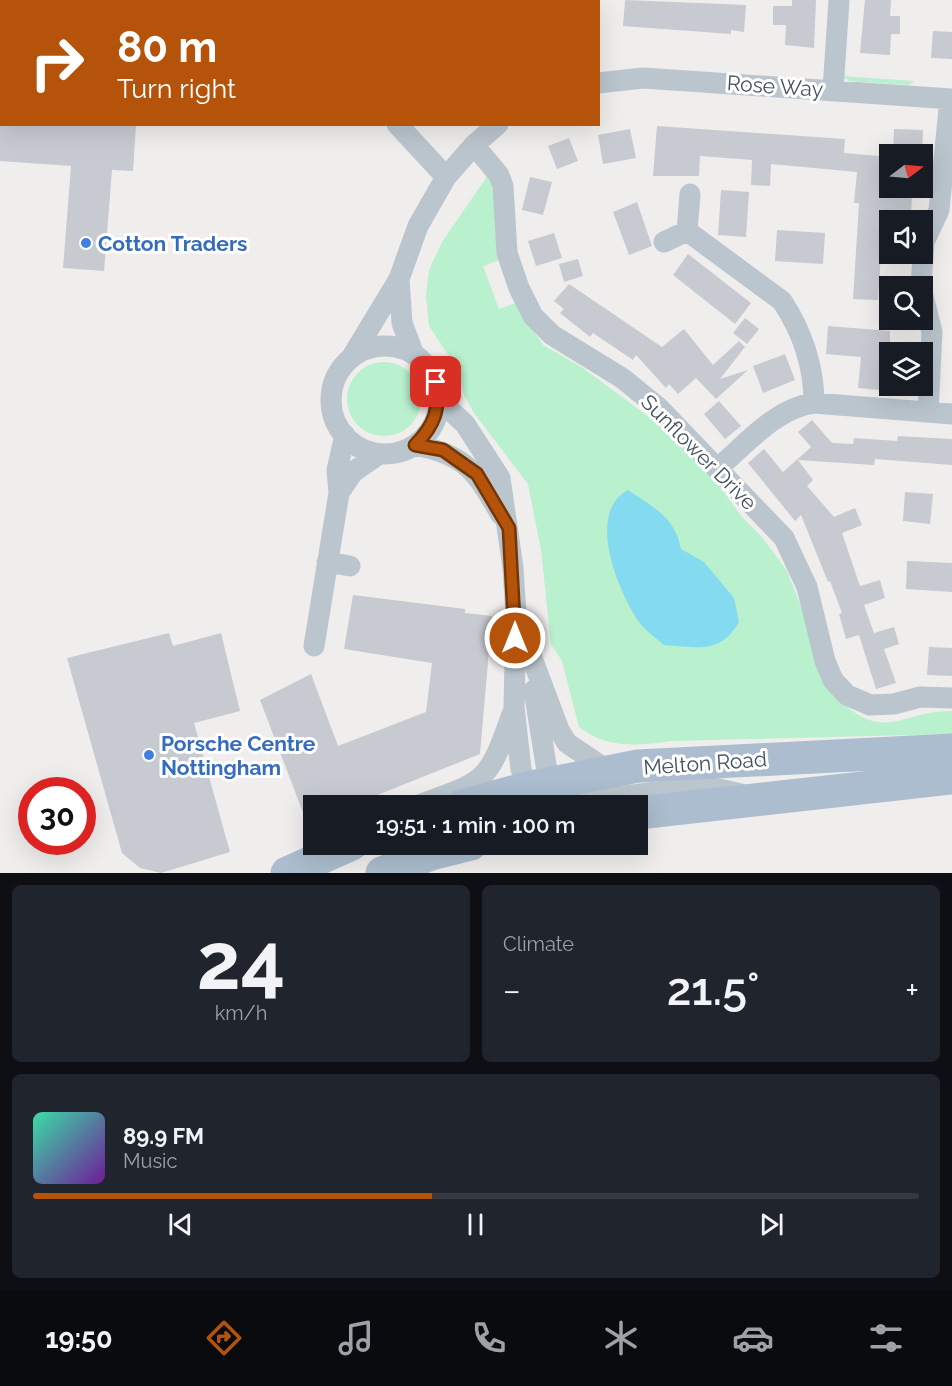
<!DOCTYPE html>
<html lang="en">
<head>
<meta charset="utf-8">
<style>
	body { margin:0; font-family:Raleway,sans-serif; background:#20242c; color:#f1f3f6; height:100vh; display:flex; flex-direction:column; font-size:22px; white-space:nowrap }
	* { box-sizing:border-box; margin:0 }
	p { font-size:20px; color:#9ea1a6 }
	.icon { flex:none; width:33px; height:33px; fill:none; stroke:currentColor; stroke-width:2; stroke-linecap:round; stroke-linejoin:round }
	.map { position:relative; height:873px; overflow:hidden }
	.panel { display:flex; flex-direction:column; gap:12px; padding:12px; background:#0d0f14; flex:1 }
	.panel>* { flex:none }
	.hud { position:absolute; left:0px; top:0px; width:600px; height:126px; box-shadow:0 6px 24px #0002; background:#b45309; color:#fff; overflow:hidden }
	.needle { width:39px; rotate:74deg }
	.controls { position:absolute; left:879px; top:144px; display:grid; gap:12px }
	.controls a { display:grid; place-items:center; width:54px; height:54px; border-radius:0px; background:#171b24; box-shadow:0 6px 24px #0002; font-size:30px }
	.speed { position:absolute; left:18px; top:777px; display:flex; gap:12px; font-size:30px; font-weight:700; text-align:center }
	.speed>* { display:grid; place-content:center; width:78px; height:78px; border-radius:50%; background:#171b24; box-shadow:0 6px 24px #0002; line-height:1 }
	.speed .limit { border:9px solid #d22; background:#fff; color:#111 }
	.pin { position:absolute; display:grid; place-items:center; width:51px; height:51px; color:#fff; margin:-26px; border-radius:12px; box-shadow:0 3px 9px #0006 }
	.me { position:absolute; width:66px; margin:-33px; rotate:0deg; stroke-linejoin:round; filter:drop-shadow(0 0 4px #0008) }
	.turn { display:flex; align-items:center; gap:21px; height:126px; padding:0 18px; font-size:27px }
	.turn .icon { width:78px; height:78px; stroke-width:2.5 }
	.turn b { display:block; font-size:42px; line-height:51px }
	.big { font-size:45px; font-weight:600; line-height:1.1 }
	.panel .tile { flex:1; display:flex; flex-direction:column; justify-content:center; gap:9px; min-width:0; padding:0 21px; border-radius:9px; background:#20242c }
	.panel .dial { align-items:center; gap:0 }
	.dial b { font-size:78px; line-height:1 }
	.song { display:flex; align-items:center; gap:18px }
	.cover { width:72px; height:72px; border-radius:9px; background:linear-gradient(135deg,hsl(160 70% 55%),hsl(280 70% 35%)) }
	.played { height:6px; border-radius:3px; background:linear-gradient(90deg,#b45309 45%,#363941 45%) }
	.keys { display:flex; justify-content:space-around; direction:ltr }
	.heat { display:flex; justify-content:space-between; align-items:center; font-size:33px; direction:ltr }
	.panel .tiles { flex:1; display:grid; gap:12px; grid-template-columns:1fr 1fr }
	.tile:last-child { grid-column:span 2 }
	.trip { position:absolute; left:303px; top:795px; width:345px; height:60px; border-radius:0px; background:#171b24; box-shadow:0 6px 24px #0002; font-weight:600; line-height:60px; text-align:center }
	.tabs { display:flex; height:96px; justify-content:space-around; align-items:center; background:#090b0e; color:#9ea1a6 }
	.tabs .icon { width:42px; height:42px }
	.tabs .current { color:#b45309 }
	.tabs b { font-size:27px; color:#f1f3f6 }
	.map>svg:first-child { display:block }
</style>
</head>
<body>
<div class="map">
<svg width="952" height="873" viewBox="0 0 952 873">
	<rect width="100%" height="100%" fill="#f0eded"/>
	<path fill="#b9f0ce" d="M 842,76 L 914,81 L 909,85 L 849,81 Z
		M 488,175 L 492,182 L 499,260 L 483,266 L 499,309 L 515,303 L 543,345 L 583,368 L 668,431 L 713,477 L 741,516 L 762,537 L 787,571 L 837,698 C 885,744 900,711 952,711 L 952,734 L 672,741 C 638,746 607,749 579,727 L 562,661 L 551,644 L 541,550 L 528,484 L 474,413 L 464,395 L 459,371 L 429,326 L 426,296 L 429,270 L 442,242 Z
		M347 399a37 37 0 1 1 74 0a37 37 0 1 1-74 0Z"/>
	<path fill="#84daef" d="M 628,490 C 653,507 675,517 681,549 L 704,562 L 734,598 L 739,622 C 720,655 697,647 664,645 C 655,637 643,629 637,619 C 617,588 586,512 628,490 Z"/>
	<path fill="#c7cad0" d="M 625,0 L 746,5 L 744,32 L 731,30 L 731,34 L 623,26 Z
		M 792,0 L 816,0 L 814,48 L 785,45 L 786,25 L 773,25 L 773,6 L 792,6 Z
		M 865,0 L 891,0 L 890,16 L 900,16 L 900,34 L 891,34 L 890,55 L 860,53 Z
		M 933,31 L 952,32 L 952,59 L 931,58 Z
		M 0,124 L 136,124 L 133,171 L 112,170 L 104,271 L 63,268 L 71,166 L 0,161 Z
		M 657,126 L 845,139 L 844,153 L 890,157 L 890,188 L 912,190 L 911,220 L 883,222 L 878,300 L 853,299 L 859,203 L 854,203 L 857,172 L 771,164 L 770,186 L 751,185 L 752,160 L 700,156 L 699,176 L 653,176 Z
		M 630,129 L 636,158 L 603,164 L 598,135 Z
		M 894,129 L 923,130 L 922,154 L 893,154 Z
		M 569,138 L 578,161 L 557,169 L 548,146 Z
		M 530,177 L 552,182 L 543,215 L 522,210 Z
		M 721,190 L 749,192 L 746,237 L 718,235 Z
		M 637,202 L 652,246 L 629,255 L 613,212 Z
		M 777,230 L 825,233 L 823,264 L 775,261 Z
		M 554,233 L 562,258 L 536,266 L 528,241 Z
		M 688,254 L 751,303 L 735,324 L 673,275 Z
		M 578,259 L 583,276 L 564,282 L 559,264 Z
		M 569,284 L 662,347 L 684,329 L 713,365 L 739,341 L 745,347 L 720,379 L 748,370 L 716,399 L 696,378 L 678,394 L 669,384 L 666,388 L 636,355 L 633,360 L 593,333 L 590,337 L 560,313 L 564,309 L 554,301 Z
		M 745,318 L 759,329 L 747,344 L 733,333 Z
		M 828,326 L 890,331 L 890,391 L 858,388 L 861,357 L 826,354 Z
		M 785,354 L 795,380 L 763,393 L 753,366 Z
		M 719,401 L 741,426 L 725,439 L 704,414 Z
		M 812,420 L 832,443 L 853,444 L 854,438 L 897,441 L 898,436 L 952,439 L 952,465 L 875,459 L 874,465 L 798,460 L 813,480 L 807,486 L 834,517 L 855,508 L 862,525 L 842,533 L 860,586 L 880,580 L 885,598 L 864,605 L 874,633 L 894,627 L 899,644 L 884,649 L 896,683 L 876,689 L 859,635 L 846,639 L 839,614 L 842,613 L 830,581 L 828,582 L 801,515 L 795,521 L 748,463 L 764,449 L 783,472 L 811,447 L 798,432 Z
		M 905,492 L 933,494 L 930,524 L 903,521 Z
		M 907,561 L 952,563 L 952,592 L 906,589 Z
		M 353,595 L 465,609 L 465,613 L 492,616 L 480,754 L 350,806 L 314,806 L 312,836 L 260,700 L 311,674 L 338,746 L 426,712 L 432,663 L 344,649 Z
		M 169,633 L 173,646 L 221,633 L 240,711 L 194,723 L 230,852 L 161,873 L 140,868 L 122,853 L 67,658 Z
		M 929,647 L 952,648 L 952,676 L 927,675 Z"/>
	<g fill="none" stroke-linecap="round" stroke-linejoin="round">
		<path stroke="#bbc5cd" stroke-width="21" d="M 355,2 L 356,0
			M 598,83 L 643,78 L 952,99
			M 833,90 L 839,0
			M 397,124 L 446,177
			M 474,145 L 499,175 L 503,186 L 507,253 L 519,288 L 533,316 L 552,335 L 622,378 L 659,408 L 784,538 L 807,587 L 825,661 L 833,680 L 847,695 L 870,705 L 894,704 L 920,697 L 952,698
			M 687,231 L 690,194
			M 664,242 L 687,231 L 782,301 C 802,331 814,367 814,403
			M 399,279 L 402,323 L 414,355
			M 921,286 L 924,242 L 939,210 L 950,99
			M 922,292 L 932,332 L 928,412
			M331 400a54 54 0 1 1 108 0a54 54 0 1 1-108 0Z
			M 353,355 L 399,279 L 418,226 L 446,177 L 474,145 L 498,124
			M 439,400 L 465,424 L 500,478 L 513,568 L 516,615 L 514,707 L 521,769 L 527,788 L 537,800 L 552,805
			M 415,445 C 467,455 476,472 501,515
			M 718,468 C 746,444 776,408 814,403 L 952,414
			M 339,493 L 353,472 L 379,454
			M 327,562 L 350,566
			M 520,626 L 559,730 L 567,743 L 610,772
			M 314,646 L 339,493 L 337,470 L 345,435
			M 534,690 L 551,796
			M 552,805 L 705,786 L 741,794
			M 416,806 C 485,780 487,786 512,714"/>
		<path stroke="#abbdce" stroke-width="33" d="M 462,806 L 527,788 L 638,766 L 952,750
			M 638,813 L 952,778
			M 287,873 L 352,844
			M 382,873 L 431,854 L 471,844"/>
	</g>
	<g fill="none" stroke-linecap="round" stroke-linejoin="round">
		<g stroke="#753606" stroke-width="15">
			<path id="route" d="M 436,382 C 440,409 435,425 415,445 L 443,450 L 477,474 L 509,528 L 515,638"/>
		</g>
		<use href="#route" stroke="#b45309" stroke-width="10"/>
	</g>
	<g fill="#3f7fe0" stroke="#fff" stroke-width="2">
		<circle cx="86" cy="243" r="6"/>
		<circle cx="149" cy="755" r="6"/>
	</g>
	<g text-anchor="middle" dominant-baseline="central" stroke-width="6" stroke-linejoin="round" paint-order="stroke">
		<g font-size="21" fill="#45515b" stroke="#fff">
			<text transform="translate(775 86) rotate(4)">Rose Way</text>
			<text transform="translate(699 452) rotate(45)">Sunflower Drive</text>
			<text transform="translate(705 763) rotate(-4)">Melton Road</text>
		</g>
		<g font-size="21" font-weight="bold" fill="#366cbe" stroke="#fff" text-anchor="start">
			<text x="98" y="243">Cotton Traders</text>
			<text x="161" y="743">Porsche Centre<tspan x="161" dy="24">Nottingham</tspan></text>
		</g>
	</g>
</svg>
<div class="controls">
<a><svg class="needle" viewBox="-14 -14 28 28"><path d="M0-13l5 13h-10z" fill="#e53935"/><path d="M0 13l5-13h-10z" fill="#9ea1a6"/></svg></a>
<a><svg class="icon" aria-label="sound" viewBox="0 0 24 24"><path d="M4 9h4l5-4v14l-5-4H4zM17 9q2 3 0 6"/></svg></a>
<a><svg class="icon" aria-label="search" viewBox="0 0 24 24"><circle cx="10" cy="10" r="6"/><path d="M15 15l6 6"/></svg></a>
<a><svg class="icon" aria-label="layers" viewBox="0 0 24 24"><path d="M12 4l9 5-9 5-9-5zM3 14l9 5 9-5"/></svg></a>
</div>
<div class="speed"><div class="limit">30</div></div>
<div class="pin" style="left:436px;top:382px;background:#d93025"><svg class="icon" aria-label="arrive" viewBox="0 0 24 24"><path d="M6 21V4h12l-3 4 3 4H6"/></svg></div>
<svg class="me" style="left:515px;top:638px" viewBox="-20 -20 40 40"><circle r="17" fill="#b45309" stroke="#fff" stroke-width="3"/><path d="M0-11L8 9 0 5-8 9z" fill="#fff"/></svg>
<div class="trip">19:51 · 1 min · 100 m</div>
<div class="hud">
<div class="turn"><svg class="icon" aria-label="right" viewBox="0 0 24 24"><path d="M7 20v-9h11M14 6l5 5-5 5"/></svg><div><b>80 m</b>Turn right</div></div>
</div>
</div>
<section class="panel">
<div class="tiles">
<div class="tile dial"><b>24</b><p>km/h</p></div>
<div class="tile"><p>Climate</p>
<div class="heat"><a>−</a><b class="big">21.5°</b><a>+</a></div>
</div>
<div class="tile">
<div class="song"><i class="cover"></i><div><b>89.9 FM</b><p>Music</p></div></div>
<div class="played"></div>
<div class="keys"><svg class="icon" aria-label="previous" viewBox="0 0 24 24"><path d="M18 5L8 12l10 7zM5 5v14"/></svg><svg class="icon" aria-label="pause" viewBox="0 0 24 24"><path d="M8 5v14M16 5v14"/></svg><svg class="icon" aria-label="next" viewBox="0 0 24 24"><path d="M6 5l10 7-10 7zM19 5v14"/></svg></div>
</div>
</div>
</section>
<nav class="tabs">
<b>19:50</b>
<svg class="icon current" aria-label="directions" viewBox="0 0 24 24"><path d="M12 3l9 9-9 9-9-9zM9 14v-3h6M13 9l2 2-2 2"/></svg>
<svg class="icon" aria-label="music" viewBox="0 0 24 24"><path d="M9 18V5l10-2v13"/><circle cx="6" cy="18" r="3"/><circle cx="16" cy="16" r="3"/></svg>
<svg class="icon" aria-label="phone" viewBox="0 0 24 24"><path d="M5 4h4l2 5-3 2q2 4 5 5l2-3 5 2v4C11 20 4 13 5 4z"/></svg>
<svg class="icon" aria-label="climate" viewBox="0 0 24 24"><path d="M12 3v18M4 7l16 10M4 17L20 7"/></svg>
<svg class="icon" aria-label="car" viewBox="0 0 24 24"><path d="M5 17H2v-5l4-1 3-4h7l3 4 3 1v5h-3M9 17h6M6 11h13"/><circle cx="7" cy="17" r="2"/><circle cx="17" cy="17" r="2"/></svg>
<svg class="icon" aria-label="filters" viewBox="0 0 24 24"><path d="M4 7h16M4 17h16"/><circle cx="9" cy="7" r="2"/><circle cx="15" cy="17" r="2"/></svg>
</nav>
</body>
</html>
